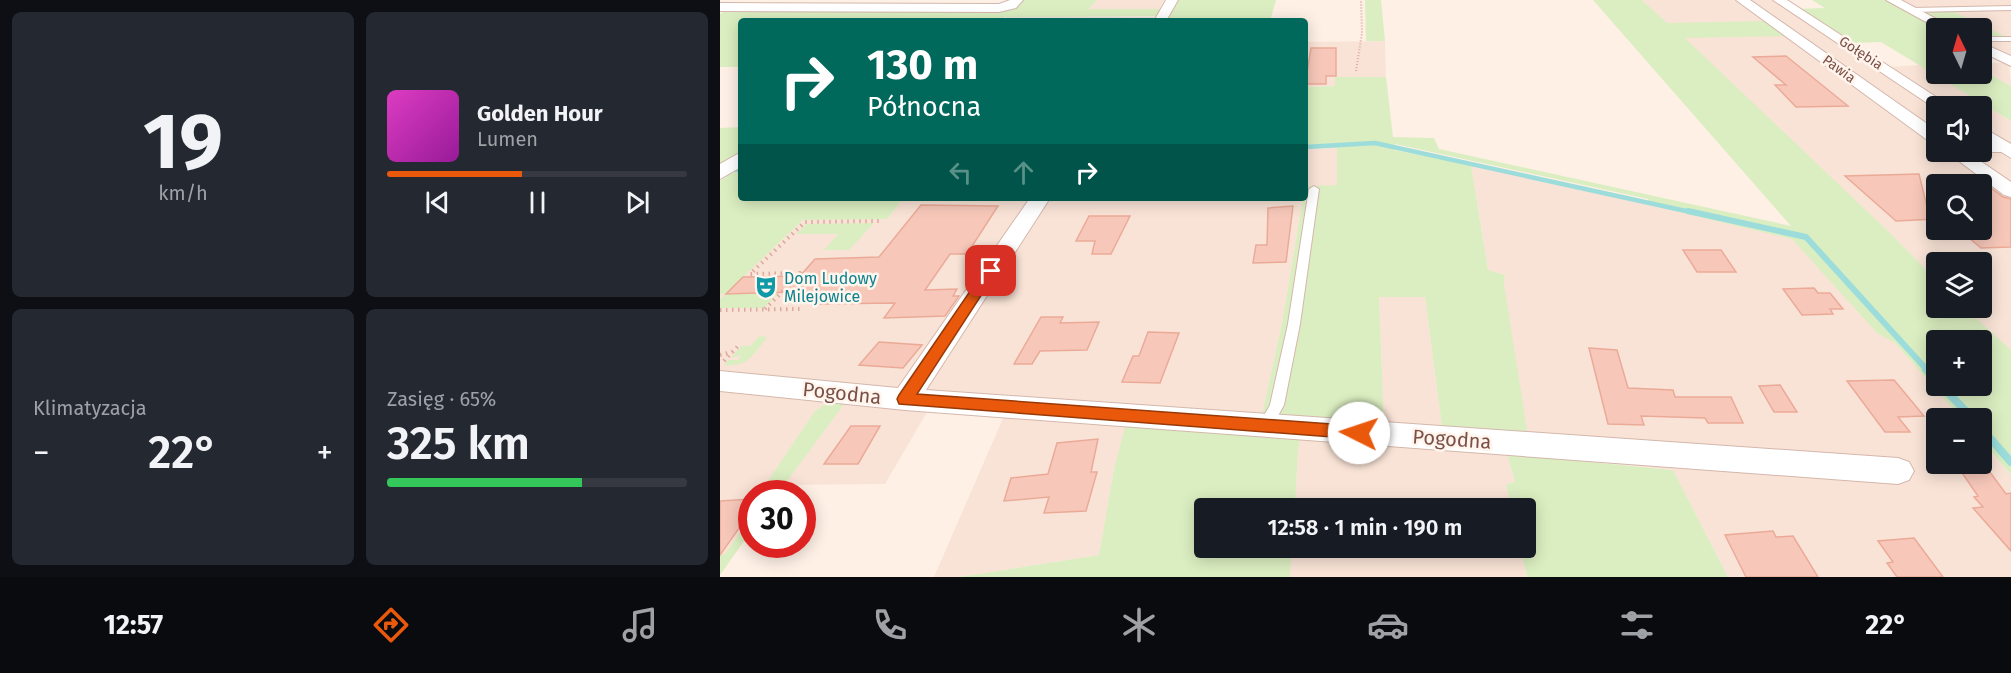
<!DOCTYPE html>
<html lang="pl">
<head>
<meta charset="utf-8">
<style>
	body { margin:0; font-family:"Fira Sans",sans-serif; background:#242831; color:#f1f3f6; height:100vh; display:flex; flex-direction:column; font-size:22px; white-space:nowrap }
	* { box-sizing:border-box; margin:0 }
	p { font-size:20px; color:#9ea1a6 }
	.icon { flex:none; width:33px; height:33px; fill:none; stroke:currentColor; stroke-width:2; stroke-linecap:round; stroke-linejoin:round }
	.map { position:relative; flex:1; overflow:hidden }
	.details { display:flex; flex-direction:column; gap:12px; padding:12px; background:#0d0f14; width:720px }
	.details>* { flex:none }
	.guide { position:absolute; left:18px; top:18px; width:570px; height:183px; border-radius:6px; box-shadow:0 3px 15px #0003; background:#00695c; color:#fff; overflow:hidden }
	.needle { width:39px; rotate:355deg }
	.buttons { position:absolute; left:1206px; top:18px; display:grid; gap:12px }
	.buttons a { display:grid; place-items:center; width:66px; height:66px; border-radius:6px; background:#171b24; box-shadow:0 3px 15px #0003; font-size:30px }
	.speed { position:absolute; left:18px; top:480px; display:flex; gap:12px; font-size:30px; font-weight:700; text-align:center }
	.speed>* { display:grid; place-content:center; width:78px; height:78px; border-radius:50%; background:#171b24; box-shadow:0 3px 15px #0003; line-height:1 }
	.speed .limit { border:9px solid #d22; background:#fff; color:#111 }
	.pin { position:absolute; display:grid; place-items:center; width:51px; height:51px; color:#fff; margin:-26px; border-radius:12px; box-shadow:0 3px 9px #0006 }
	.me { position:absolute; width:66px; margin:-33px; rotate:274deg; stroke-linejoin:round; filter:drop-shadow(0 0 4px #0008) }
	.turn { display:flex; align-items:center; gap:21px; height:126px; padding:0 30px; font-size:27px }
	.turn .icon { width:78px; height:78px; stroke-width:2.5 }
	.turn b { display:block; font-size:42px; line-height:51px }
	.lanes { display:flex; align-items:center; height:57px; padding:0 30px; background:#0003; justify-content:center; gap:30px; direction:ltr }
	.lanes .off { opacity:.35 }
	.big { font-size:45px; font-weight:600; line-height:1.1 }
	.details .tile { flex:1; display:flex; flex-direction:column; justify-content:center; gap:9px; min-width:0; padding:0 21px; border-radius:9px; background:#242831 }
	.details .dial { align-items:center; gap:0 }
	.dial b { font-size:78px; line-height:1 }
	.song { display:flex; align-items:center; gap:18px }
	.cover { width:72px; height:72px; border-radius:9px; background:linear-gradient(135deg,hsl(310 70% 55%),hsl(300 70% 35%)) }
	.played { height:6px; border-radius:3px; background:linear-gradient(90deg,#ea580c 45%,#363941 45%) }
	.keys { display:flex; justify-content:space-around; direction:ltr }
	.heat { display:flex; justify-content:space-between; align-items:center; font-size:33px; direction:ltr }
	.charge { height:9px; border-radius:4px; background:linear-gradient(90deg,#34c759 65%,#363941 0) }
	.details .tiles { flex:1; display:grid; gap:12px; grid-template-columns:repeat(2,1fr) }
	.trip { position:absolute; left:474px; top:498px; width:342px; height:60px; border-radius:6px; background:#171b24; box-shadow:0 3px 15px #0003; font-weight:600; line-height:60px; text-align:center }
	.menu { display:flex; height:96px; justify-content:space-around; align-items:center; background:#090b0e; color:#9ea1a6 }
	.menu .icon { width:42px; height:42px }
	.menu .active { color:#ea580c }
	.menu b { font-size:27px; color:#f1f3f6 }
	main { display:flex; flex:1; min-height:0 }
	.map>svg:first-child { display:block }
</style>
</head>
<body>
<main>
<section class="details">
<div class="tiles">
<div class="tile dial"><b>19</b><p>km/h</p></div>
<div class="tile">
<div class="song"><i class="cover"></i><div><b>Golden Hour</b><p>Lumen</p></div></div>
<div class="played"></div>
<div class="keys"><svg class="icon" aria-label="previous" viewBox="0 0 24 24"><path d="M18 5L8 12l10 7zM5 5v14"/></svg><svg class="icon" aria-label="pause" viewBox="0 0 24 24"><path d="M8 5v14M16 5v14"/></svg><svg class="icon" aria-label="next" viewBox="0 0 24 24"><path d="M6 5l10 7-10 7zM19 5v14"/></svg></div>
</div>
<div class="tile"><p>Klimatyzacja</p>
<div class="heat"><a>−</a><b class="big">22°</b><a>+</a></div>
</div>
<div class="tile"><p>Zasięg · 65%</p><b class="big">325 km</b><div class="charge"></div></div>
</div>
</section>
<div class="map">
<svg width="1291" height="577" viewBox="0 0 1291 577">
	<rect width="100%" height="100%" fill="#fef0e5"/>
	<path fill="#f9e3d6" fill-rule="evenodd" d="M 377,0 L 444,0 L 439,9 L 369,9 Z
		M 922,0 L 1056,0 L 1167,67 L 1200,65 L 1291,121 L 1291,351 L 1245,308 L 1262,308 L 1262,262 L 1216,262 L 1216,280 L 1171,234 ZM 1216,106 L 1262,106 L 1262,152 L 1216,152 ZM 1216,184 L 1262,184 L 1262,230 L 1216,230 Z
		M 1177,0 L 1291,0 L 1291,59 L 1262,43 L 1262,28 L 1233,28 Z
		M 665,41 L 666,77 L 615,77 L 615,86 L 585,87 L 585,42 Z
		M 1262,63 L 1289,63 L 1291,86 L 1262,70 Z
		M 618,148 L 617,186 L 585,186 L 585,149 Z
		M 751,165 L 1080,235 L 1241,418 L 1216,418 L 1216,464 L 1262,464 L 1262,442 L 1291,475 L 1291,577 L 1008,577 L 953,470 L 906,465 L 787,454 L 795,482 L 786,484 L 791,508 L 575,508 L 578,451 L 584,420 L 664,425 L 659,297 L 705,297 L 722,427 L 784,284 L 785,275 L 768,270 Z
		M 184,198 L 583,198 L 562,323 L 538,433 L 394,469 L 379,555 L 239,577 L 214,577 L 284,416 L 210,407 L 165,484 L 64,485 L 58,493 L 32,494 L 31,531 L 0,575 L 0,267 L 55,247 L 83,220 L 167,219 Z
		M 572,548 L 800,548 L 807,577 L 570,577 Z"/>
	<path fill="#eee4df" d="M 288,16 L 435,17 L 432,21 L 282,21 Z"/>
	<path fill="#dbeec1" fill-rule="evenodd" d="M 302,0 L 377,0 L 369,9 L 452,9 L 457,0 L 556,0 L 550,21 L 446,21 L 448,16 L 285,17 L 279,21 L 21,21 L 21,67 L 0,67 L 0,14 L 11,8 L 275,9 Z
		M 645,0 L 661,0 L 665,41 L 646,41 Z
		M 873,0 L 922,0 L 947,23 L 1046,21 L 1067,36 L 965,38 L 1171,234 L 1216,280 L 1216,308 L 1245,308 L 1291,350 L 1291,475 L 1262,441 L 1262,418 L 1241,418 L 1175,343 L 1157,333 L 1072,239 L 930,205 L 928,199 L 675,144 L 674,150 L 751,165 L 768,270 L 785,275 L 784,284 L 808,436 L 722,427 L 705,297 L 659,297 L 664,425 L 584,420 L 578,451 L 575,508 L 484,508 L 484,548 L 572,548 L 570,577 L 239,577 L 379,555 L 394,469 L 405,427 L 538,433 L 562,323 L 585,186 L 617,185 L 617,148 L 585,149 L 585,87 L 615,86 L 615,77 L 666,77 L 673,137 L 714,138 L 719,149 L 1071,226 ZM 1216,340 L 1262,340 L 1262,386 L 1216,386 Z
		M 1092,0 L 1168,0 L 1223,28 L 1216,28 L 1216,74 L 1262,74 L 1262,70 L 1291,86 L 1291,121 L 1161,42 L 1130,43 L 1077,9 L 1105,8 Z
		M 1230,10 L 1287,37 L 1262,37 L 1262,28 L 1233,28 L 1198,11 Z
		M 21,127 L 21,151 L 0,165 L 0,128 Z
		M 21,172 L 21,198 L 184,198 L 167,219 L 83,220 L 6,293 L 59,292 L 44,308 L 0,308 L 0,299 L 5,294 L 0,294 L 0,181 L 10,173 Z
		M 154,223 L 129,250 L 104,250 L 118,234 L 76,234 L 87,224 Z
		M 40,336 L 47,337 L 46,339 C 32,356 28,367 4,365 L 8,360 L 18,360 L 21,355 L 11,358 L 21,346 L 30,346 Z
		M 110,401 L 125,403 L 58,493 L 48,493 L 52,487 L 44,487 L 95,411 Z
		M 787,454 L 953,470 L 1008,577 L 807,577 L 800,548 L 806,548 L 806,508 L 791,508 L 786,484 L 795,482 Z
		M 31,517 L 31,531 L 0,575 L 0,554 L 5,554 Z"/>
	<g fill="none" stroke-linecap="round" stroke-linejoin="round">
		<path stroke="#9cdddc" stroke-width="4.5" d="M 585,147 L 655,143 L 975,213
			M 15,170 L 21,170"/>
		<path stroke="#9cdddc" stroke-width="6" d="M 968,211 L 1086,237 L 1208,371"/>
		<path stroke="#9cdddc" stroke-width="8" d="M 1206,369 L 1216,380
			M 1222,386 L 1252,418
			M 1262,429 L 1291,462"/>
	</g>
	<path fill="#f7c8ba" stroke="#ebaa98" stroke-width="1.5" d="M 591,48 L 616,48 L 616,76 L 606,76 L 606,84 L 585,84 Z
		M 1066,56 L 1128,106 L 1076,107 L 1055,85 L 1066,85 L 1033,57 Z
		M 1199,174 L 1207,207 L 1216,214 L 1216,219 L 1176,221 L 1125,176 Z
		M 1262,181 L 1283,197 L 1291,199 L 1291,247 L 1261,248 L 1242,232 L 1262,232 Z
		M 201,205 L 278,206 L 247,254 L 230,254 L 205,290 L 237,289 L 233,296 L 239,296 L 225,316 L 164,318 L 175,303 L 101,304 L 107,297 L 67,298 L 72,292 L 6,294 L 23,277 L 80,276 L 95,259 L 159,257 Z
		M 573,206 L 566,262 L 533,263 L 536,245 L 547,245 L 548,208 Z
		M 369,216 L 410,216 L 391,254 L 372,254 L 375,241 L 356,241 Z
		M 963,250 L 1001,250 L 1016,272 L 977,272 Z
		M 1094,288 L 1098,293 L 1110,293 L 1123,309 L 1110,309 L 1113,314 L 1082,315 L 1063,289 Z
		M 321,317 L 343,317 L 340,323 L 379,322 L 367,350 L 320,351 L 312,364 L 294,364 Z
		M 428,332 L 459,333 L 440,383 L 402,382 L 413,356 L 419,356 Z
		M 159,342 L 202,345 L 183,368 L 139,365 Z
		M 869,348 L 897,350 L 908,388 L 953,390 L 955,397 L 1011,397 L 1023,423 L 988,423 L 985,418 L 921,416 L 924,425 L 888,424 Z
		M 1174,380 L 1204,416 L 1178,417 L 1190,432 L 1165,432 L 1127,381 Z
		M 1060,385 L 1077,412 L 1054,412 L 1039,386 Z
		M 131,426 L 160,426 L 138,464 L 104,464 Z
		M 378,439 L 371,472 L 377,472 L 366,511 L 324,513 L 329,497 L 284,501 L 291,478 L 328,474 L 337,443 Z
		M 1236,464 L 1264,464 L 1286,494 L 1291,493 L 1291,551 L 1253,508 L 1263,507 L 1254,497 L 1258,496 Z
		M 32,499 L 32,510 L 0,555 L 0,501 Z
		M 1053,531 L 1056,537 L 1073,536 L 1098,577 L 1026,577 L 1005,535 Z
		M 1194,538 L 1223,577 L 1177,577 L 1167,563 L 1173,562 L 1158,541 Z"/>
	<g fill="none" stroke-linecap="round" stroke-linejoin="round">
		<g stroke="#d4b7ac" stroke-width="2">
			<path id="lane" d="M 1291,6 L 1291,10 L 1191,12 L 1188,10 L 1191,8 Z
				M 1262,37 L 1291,37 L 1291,41 L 1262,41 Z
				M 1262,146 L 1287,146 L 1290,147 L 1291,150 L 1287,152 L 1262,152 Z
				M 594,186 L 599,189 L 580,324 L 564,405 L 550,430 L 545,432 L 540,430 L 538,426 L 550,405 L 568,324 L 589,189 Z"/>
		</g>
		<g stroke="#d4b7ac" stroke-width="2">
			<path id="street" d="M 290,0 L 303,0 L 296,8 L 279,12 L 0,11 L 0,3 L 279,4 Z
				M 446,0 L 458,0 L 446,21 L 434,21 Z
				M 1016,0 L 1030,0 L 1216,130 L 1216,143 L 1210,142 Z
				M 1053,0 L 1067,0 L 1230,106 L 1216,106 L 1216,109 Z
				M 1166,0 L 1181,0 L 1233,28 L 1217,28 Z
				M 1262,43 L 1291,56 L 1291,66 L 1262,52 Z
				M 1262,127 L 1291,144 L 1291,158 L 1262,140 Z
				M 21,152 L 21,167 L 0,179 L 0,164 Z
				M 1227,152 L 1247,152 L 1291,182 L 1291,197 L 1284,195 Z
				M 310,198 L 330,198 L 206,390 L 1178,458 L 1189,462 L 1194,471 L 1189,480 L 1178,484 L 185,410 L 0,391 L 0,371 L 178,388 Z"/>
		</g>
		<path stroke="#dcaa9c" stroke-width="2" stroke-dasharray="1 2" stroke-linecap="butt" d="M 636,71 L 642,33 L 641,0"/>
		<path stroke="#dcaa9c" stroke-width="4" stroke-dasharray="1.5 4.5" stroke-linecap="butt" d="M 71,281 L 80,273 L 30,274 L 85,222 L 161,221
			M 45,309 L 67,287
			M 0,310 L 82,309
			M 0,355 L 12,352
			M 4,361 L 18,346"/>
		<use href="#lane" fill="#fff" fill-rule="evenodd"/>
		<use href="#street" fill="#fff" fill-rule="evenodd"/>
	</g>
	<path fill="#ea580c" stroke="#983908" stroke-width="1.5" d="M 271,267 L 277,271 L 197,394 L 639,426 L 645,428 L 648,433 L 645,437 L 639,439 L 179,404 L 177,399 L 179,395 L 266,268 Z"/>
	<defs>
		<g id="theatre-bare" transform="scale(1.8)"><path d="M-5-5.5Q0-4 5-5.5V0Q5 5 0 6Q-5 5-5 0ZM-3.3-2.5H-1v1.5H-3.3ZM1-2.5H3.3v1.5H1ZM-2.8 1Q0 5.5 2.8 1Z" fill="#0f9aa8" stroke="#fff5ed" stroke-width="2.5" paint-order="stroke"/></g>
	</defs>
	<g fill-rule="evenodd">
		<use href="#theatre-bare" x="46" y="287"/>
	</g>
	<g text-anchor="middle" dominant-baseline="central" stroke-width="5" stroke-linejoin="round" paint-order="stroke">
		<g font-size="14" fill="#7b5047" stroke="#fff5ed">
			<text transform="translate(1141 53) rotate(33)">Gołębia</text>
			<text transform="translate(1119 69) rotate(36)">Pawia</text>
		</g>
		<g font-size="16" fill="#0d838f" stroke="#fff5ed" text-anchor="start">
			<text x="64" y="278">Dom Ludowy<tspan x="64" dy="18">Milejowice</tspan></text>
		</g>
		<g font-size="20" fill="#7b5047" stroke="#fff5ed">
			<text transform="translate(122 393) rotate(6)">Pogodna</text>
			<text transform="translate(732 439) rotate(4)">Pogodna</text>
		</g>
	</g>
</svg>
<div class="buttons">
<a><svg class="needle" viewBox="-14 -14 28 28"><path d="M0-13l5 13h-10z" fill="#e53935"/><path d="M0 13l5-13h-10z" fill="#9ea1a6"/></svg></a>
<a><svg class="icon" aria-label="sound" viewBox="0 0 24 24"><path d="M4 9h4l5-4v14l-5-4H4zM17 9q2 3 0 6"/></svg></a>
<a><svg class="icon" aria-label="search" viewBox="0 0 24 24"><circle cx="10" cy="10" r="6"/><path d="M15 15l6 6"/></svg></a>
<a><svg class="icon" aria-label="layers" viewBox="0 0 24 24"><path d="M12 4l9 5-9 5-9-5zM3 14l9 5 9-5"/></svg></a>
<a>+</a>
<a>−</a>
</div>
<div class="speed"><div class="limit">30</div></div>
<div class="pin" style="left:271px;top:271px;background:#d93025"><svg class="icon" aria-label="arrive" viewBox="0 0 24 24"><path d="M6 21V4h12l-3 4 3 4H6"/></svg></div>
<svg class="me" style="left:639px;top:433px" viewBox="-20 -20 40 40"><circle r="19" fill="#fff"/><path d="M0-13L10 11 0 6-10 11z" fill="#ea580c"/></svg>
<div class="trip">12:58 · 1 min · 190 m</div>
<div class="guide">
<div class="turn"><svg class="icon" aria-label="right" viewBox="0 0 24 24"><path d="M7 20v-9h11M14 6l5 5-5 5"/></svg><div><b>130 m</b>Północna</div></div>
<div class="lanes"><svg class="icon off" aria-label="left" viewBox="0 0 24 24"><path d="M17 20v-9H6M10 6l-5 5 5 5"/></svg><svg class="icon off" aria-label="ahead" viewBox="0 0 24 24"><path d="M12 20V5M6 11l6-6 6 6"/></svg><svg class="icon" aria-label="right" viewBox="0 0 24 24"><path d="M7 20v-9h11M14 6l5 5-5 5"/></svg></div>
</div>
</div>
</main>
<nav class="menu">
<b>12:57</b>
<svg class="icon active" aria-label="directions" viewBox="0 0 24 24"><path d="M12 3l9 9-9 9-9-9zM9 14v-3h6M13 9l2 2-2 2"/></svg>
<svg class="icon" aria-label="music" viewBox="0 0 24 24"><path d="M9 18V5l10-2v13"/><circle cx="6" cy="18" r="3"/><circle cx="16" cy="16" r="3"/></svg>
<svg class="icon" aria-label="phone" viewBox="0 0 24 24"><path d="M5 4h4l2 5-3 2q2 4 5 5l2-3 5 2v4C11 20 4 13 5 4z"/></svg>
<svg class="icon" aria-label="climate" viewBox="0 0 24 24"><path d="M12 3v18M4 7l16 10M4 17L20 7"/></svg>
<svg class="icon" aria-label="car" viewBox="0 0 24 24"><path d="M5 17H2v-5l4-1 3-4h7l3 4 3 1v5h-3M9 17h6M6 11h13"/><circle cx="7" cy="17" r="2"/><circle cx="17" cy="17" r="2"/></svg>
<svg class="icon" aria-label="filters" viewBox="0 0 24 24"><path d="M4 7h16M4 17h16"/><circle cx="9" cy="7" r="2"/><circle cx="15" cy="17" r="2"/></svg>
<b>22°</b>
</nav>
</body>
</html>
